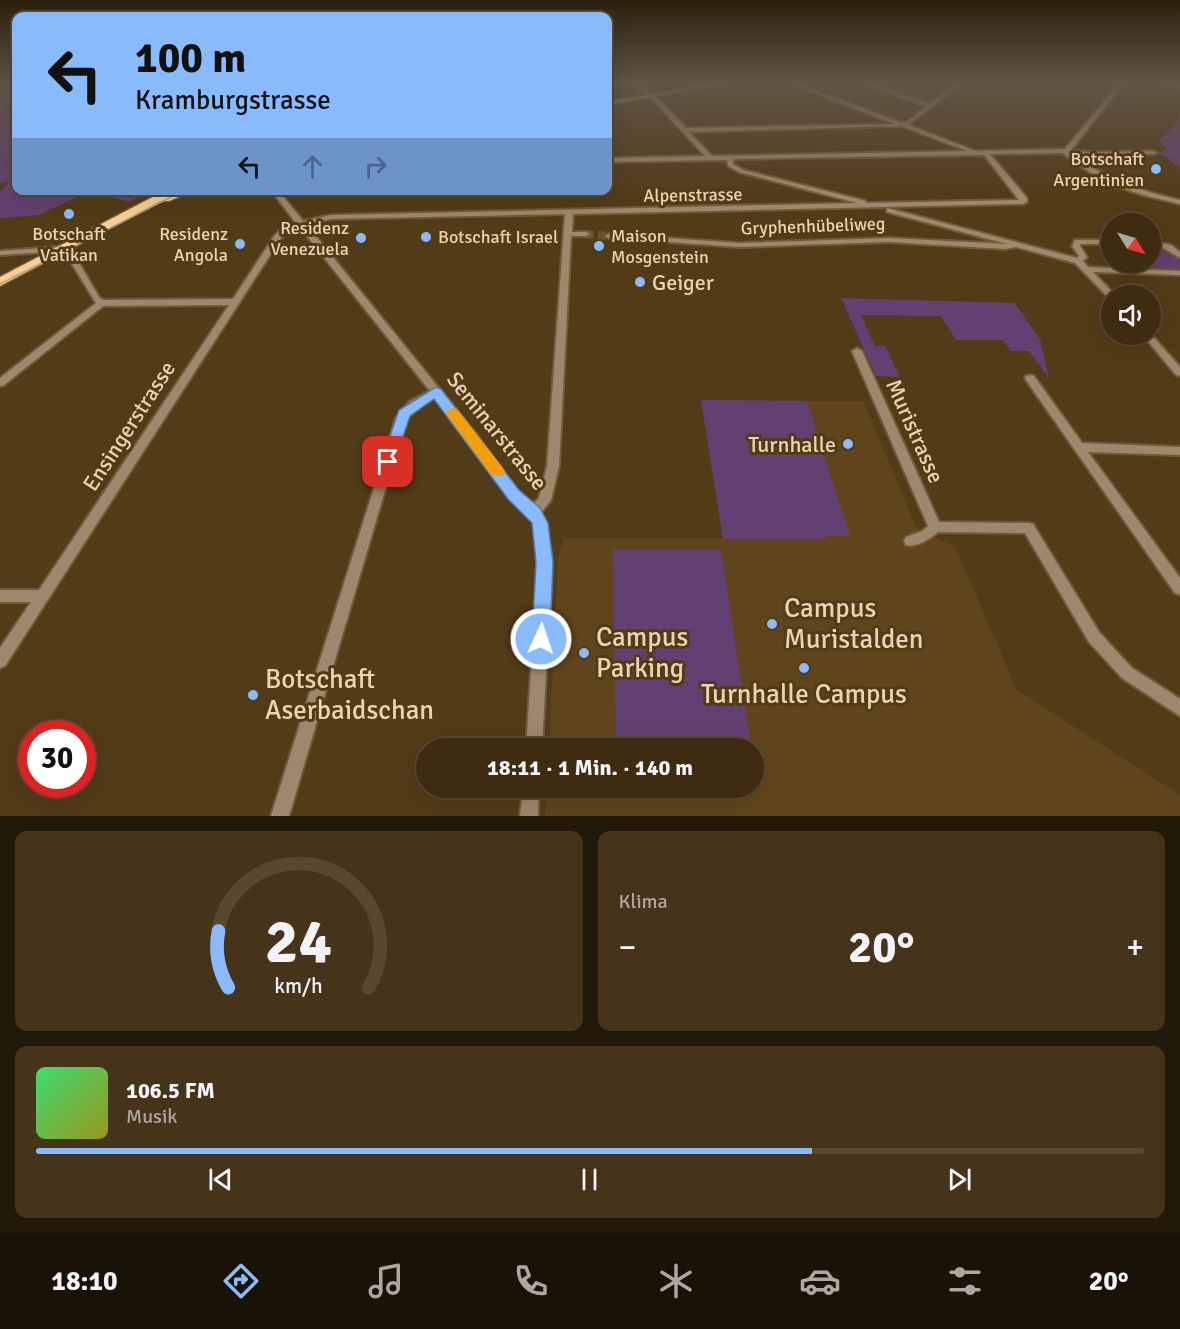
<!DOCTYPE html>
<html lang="de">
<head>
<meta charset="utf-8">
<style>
	body { margin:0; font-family:Signika,sans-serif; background:#45341a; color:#f1f3f6; height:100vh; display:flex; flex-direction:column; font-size:22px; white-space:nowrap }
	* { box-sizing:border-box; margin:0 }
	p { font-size:20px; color:#ada79f }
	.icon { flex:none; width:33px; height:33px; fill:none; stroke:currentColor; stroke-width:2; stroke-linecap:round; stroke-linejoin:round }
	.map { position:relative; height:816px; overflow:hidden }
	.side { display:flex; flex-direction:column; gap:15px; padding:15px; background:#221809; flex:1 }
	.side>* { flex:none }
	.hud { position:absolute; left:12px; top:12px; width:600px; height:183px; border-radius:12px; box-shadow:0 6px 24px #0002,0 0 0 2px #574831; background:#88bafc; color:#111; overflow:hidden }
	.needle { width:39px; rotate:127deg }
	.tools { position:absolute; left:1101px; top:213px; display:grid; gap:12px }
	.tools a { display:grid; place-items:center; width:60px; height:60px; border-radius:50%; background:#3e2c11; box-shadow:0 6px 24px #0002,0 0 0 2px #574831; font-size:30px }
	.speed { position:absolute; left:18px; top:720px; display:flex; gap:12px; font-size:30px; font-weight:700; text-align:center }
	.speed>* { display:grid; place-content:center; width:78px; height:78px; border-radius:50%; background:#3e2c11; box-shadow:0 6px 24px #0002,0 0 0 2px #574831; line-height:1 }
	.speed .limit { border:9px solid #d22; background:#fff; color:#111 }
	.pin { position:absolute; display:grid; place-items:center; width:51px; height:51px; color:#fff; margin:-26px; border-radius:12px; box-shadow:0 3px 9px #0006 }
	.me { position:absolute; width:66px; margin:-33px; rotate:3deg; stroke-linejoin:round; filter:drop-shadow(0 0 4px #0008) }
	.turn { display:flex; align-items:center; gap:21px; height:126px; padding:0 24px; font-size:27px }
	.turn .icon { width:78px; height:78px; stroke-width:2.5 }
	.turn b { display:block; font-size:42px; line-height:51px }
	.lanes { display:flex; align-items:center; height:57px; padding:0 24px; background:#0003; justify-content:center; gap:30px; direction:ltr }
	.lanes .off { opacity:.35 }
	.big { font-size:45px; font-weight:700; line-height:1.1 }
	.side .card { flex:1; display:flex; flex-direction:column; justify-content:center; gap:9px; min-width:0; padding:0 21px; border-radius:12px; background:#45341a }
	.side .dial { align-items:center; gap:0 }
	.dial svg { height:156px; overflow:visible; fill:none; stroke:#574831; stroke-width:7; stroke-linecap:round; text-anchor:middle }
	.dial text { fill:#f1f3f6; stroke:none }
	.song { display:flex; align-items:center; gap:18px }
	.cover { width:72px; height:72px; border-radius:9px; background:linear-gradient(135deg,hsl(140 70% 55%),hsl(60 70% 35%)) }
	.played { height:6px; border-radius:3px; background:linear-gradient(90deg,#88bafc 70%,#574831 70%) }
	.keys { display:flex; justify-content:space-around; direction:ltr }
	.heat { display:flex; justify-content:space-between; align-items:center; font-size:33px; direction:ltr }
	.side .tiles { flex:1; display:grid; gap:15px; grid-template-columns:1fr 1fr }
	.card:last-child { grid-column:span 2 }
	.trip { position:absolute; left:416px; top:738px; width:348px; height:60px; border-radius:30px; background:#3e2c11; box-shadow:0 6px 24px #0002,0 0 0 2px #574831; font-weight:700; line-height:60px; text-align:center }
	.tabs { display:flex; height:96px; justify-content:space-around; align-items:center; background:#191207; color:#ada79f }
	.tabs .icon { width:42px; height:42px }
	.tabs .on { color:#88bafc }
	.tabs b { font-size:27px; color:#f1f3f6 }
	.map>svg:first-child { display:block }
</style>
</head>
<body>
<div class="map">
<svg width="1180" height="816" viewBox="0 0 1180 816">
	<rect width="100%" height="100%" fill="#523b17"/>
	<path fill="#60451c" d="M 701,400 L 863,401 L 917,528 L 955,547 L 1017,690 L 1180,795 L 1180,816 L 545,816 L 547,788 L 753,788 L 753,748 L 549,748 L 558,558 L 564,538 L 723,538 Z"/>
	<path fill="#634072" d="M 0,82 L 16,82 L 16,190 L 151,191 L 129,202 L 90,191 L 39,215 L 0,218 L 0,192 L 9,182 L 0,183 Z
		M 1180,113 L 1180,169 L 1167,157 L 1156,154 L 1167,150 L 1159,141 L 1178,121 Z
		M 1151,246 L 1169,250 L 1180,261 L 1180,270 L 1154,269 L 1148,263 L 1150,262 Z
		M 841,298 L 1015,303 L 1040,339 L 1049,378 L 1029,351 L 1011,351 L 1003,340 L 956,340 L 941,316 L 861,315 L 875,346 L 885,346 L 900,377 L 876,376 Z
		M 701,400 L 807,401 L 850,536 L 829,536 L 822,539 L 723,539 Z
		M 613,550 L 721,550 L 751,748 L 616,748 Z"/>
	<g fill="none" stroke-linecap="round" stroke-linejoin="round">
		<path stroke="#69522e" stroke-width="8" stroke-dasharray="8 4" stroke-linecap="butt" d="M 586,234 L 609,236"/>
		<g stroke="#715a36" stroke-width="4">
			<path id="minor" d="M 631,82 L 637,82 L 652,94 L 718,82 L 731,82 L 656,96 L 686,128 L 895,124 L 785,82 L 793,82 L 902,123 L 907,122 L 927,106 L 858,82 L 866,82 L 930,104 L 958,82 L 964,82 L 908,125 L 976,151 L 1065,149 L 1120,82 L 1125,82 L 1071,150 L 1089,152 L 1153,151 L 1156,153 L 1155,154 L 1089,156 L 1070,153 C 1108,179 1136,190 1180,200 L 1180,204 L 1143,195 L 1116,186 L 1091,173 L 1062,153 L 990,154 L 1027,198 L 1027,202 L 1023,204 L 573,214 L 572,232 L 586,232 L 590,234 L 586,236 L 571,236 L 559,466 L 551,500 L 541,513 L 546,523 L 552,562 L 542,748 L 526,748 L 538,562 L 534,523 L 530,515 L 509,497 L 468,440 L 435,397 L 417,408 L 406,419 L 289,816 L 271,816 L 396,418 L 409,402 L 430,391 L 299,226 L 291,230 L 281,238 L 5,666 L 0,668 L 0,648 L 31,602 L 0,602 L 0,590 L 39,590 L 229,305 L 103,306 L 4,385 L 0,386 L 0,378 L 96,303 L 64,251 L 0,255 L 0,251 L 69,246 L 99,297 L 103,300 L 233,299 L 275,235 L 285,226 L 296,223 L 271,190 L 278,190 L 303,221 L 331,215 L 857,203 L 739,172 L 728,166 L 727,160 L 608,162 L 608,158 L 705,156 L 650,97 L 608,105 L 608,101 L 647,95 ZM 901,126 L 967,151 L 712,156 L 689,132 ZM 984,155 L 1019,200 L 866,203 L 866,201 L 743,170 L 733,164 L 733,159 ZM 565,214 L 547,466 L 539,498 L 533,504 L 517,491 L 476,434 L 306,224 L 331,219 Z
				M 1154,82 L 1180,84 L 1180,88 L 1156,84 Z
				M 887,208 L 1077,258 L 1079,256 L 1072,246 L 1075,240 L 1112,240 L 1112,244 L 1081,244 L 1080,246 L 1087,257 L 1083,261 L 1088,267 L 1180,271 L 1180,275 L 1093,272 L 1116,296 L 1112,296 L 1112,298 L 1109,298 L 1075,263 L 1016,247 L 1005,249 L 889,242 L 739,247 L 609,238 L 605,236 L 609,234 L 739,243 L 889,238 L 1007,244 L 887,212 Z
				M 1150,241 L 1171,245 L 1180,252 L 1180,258 L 1165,249 L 1150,245 Z
				M 1150,333 L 1180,367 L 1180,376 L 1176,375 L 1142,334 Z
				M 857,348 L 862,351 L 939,522 L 1029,523 L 1033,524 L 1099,632 L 1132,668 L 1180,699 L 1180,716 L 1122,678 L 1089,642 L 1025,533 L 938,532 C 930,539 916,548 906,545 L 904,541 L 906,537 L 922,531 L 928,526 L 852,351 Z
				M 1030,375 L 1034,376 L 1082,443 L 1180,447 L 1180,455 L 1088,452 L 1180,578 L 1180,595 L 1175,593 L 1026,380 L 1025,378 L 1026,376 Z
				M 523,788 L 539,788 L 538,816 L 520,816 Z"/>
		</g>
		<g stroke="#715a36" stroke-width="3">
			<path id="major" d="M 166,190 L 195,190 L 169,201 L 161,201 L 0,286 L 0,277 Z"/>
		</g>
		<use href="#minor" fill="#9c886c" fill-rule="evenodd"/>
		<use href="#major" fill="#f8ce95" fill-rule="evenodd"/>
		<path stroke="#b79f7d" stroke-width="1.5" d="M 608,103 L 734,82
			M 0,284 L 185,190"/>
	</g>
	<linearGradient id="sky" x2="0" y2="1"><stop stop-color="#2d200d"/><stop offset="0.42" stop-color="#605547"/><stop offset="1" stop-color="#605547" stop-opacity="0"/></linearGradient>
	<rect width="1180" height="197" fill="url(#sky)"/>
	<path fill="#88bafc" stroke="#5879a4" stroke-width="1.5" d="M 436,387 L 441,389 L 519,490 L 540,508 L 548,523 L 553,562 L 550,639 L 548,645 L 541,648 L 534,645 L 532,639 L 536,562 L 532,523 L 508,499 L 434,399 L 410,416 L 393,466 L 388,467 L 381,462 L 399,410 Z"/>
	<path fill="#f59e0b" d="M 452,408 L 457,409 L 503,468 L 505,472 L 503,476 L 492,476 L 448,416 L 446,412 Z"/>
	<g fill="#88bafc" stroke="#523b17" stroke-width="2">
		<circle cx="1156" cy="169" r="6"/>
		<circle cx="69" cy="214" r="6"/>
		<circle cx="426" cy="237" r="6"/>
		<circle cx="361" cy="238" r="6"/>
		<circle cx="240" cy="244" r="6"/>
		<circle cx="599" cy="246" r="6"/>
		<circle cx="640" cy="282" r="6"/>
		<circle cx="848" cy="444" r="6"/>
		<circle cx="772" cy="624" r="6"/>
		<circle cx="584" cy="653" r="6"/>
		<circle cx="804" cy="668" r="6"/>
		<circle cx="253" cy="695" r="6"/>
	</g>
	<g text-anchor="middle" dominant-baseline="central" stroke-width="6" stroke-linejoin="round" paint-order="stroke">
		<g font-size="18" fill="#ecd4b3" stroke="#523b17" text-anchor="end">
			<text x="1144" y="159">Botschaft<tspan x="1144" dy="21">Argentinien</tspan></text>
			<text x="349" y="228">Residenz<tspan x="349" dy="21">Venezuela</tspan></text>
			<text x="69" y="234" text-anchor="middle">Botschaft<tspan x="69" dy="21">Vatikan</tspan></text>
			<text x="228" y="234">Residenz<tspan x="228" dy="21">Angola</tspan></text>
			<text x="611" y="236" text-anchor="start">Maison<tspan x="611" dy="21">Mosgenstein</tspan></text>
			<text x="438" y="237" text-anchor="start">Botschaft Israel</text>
		</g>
		<g font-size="18" fill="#ecd4b3" stroke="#523b17">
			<text transform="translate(693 195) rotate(-1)">Alpenstrasse</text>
			<text transform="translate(813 226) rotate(-2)">Gryphenhübeliweg</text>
		</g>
		<g font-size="22" fill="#ecd4b3" stroke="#523b17" text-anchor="start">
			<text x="652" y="282">Geiger</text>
			<text x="836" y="444" text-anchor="end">Turnhalle</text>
		</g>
		<g font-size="22" fill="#ecd4b3" stroke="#523b17">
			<text transform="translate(129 426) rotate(-57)">Ensingerstrasse</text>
			<text transform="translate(497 431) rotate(51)">Seminarstrasse</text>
			<text transform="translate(915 431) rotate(66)">Muristrasse</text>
		</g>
		<g font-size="27" fill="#ecd4b3" stroke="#523b17" text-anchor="start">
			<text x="784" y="608">Campus<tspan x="784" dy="31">Muristalden</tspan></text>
			<text x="596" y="637">Campus<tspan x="596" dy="31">Parking</tspan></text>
			<text x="265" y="679">Botschaft<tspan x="265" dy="31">Aserbaidschan</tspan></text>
			<text x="804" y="694" text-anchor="middle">Turnhalle Campus</text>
		</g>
	</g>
</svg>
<div class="tools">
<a><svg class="needle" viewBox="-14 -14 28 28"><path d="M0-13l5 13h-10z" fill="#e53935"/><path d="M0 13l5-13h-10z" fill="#ada79f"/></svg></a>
<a><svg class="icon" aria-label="sound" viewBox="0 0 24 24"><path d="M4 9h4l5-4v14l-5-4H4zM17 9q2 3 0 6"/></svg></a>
</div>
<div class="speed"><div class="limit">30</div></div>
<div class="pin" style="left:388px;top:462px;background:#d93025"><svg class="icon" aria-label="arrive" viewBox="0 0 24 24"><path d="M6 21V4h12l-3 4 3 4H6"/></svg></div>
<svg class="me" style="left:541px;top:639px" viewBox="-20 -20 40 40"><circle r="17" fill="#88bafc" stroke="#fff" stroke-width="3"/><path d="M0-11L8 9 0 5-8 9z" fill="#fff"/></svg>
<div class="trip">18:11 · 1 Min. · 140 m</div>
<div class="hud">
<div class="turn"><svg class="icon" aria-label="left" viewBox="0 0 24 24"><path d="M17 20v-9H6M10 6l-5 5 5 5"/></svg><div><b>100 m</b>Kramburgstrasse</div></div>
<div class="lanes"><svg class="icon" aria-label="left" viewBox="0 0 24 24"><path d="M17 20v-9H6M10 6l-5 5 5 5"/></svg><svg class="icon off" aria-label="ahead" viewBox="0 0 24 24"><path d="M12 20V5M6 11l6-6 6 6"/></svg><svg class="icon off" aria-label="right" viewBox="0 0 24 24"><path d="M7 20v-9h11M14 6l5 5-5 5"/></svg></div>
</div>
</div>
<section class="side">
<div class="tiles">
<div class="card dial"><svg viewBox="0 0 100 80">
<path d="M14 69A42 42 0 1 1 86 69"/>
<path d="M14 69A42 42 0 0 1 9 40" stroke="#88bafc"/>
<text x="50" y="56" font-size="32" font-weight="700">24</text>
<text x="50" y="72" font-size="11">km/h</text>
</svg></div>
<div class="card"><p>Klima</p>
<div class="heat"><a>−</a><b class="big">20°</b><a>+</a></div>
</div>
<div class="card">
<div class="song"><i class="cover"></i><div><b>106.5 FM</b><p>Musik</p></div></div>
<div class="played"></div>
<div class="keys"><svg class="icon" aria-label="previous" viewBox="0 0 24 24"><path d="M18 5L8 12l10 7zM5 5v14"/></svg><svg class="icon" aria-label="pause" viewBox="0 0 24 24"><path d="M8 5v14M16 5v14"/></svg><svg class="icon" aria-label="next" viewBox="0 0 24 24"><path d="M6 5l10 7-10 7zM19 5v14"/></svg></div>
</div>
</div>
</section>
<nav class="tabs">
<b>18:10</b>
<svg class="icon on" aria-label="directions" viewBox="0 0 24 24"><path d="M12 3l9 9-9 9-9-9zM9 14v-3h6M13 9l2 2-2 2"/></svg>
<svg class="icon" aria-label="music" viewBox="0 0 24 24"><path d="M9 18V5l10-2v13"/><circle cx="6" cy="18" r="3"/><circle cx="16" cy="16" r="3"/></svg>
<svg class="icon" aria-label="phone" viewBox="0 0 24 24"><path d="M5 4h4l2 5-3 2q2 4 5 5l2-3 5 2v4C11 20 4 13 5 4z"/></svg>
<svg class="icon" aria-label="climate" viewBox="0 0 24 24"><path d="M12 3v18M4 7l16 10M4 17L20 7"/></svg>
<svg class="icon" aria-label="car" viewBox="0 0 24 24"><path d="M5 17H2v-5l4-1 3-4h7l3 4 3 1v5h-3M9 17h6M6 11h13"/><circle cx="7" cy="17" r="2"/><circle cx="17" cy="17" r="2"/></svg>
<svg class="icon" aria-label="filters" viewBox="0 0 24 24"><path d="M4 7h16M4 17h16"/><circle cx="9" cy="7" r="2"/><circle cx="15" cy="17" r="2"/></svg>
<b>20°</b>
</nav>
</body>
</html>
